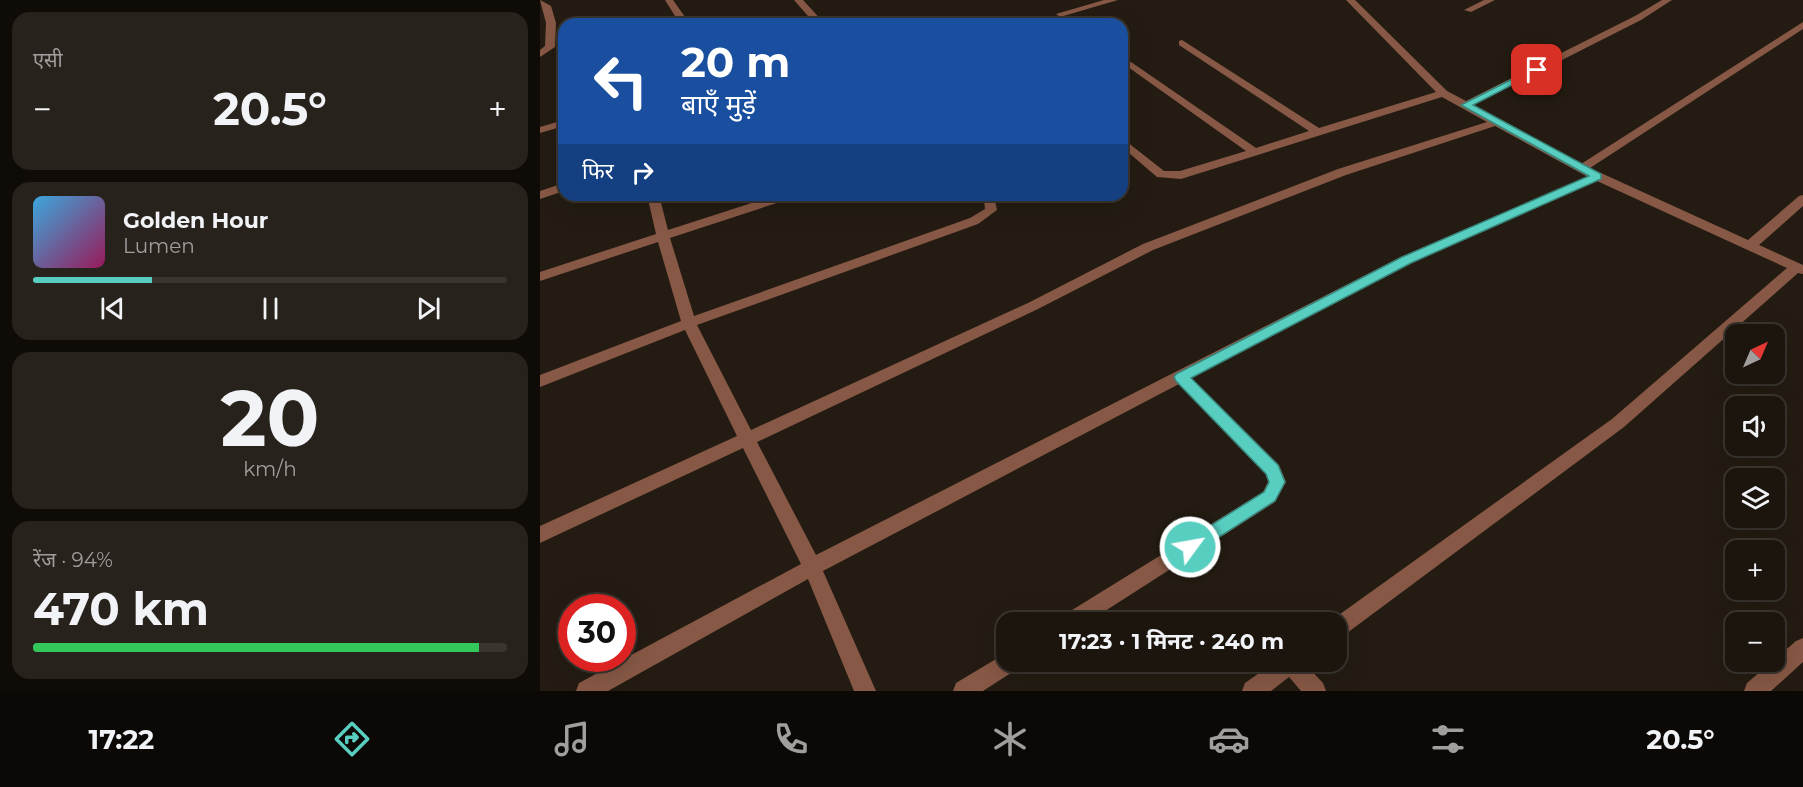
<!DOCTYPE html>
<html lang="hi">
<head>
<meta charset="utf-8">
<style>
	body { margin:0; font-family:Montserrat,"Noto Sans Devanagari",sans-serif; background:#28221c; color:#f1f3f6; height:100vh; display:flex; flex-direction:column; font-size:22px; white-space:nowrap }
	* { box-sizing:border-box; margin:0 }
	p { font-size:20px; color:#a09f9e }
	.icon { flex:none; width:33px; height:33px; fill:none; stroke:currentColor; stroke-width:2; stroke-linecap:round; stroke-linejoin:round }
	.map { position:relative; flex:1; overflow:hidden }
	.sheet { display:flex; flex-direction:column; gap:12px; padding:12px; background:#0f0c08; width:540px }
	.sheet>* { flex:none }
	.top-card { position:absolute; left:18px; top:18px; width:570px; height:183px; border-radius:18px; box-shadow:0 6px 24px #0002,0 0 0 2px #39342e; background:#1a4fa0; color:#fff; overflow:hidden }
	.needle { width:39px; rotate:44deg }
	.controls { position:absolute; left:1185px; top:324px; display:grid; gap:12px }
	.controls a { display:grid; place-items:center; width:60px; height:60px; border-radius:12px; background:#1b150e; box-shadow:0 6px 24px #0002,0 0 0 2px #39342e; font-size:30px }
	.speed { position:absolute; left:18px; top:594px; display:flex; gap:12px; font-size:30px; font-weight:700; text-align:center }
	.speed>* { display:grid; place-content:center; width:78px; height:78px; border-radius:50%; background:#1b150e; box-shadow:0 6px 24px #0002,0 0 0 2px #39342e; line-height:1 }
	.speed .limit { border:9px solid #d22; background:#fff; color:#111 }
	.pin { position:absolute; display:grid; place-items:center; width:51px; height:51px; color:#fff; margin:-26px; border-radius:12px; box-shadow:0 3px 9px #0006 }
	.me { position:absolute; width:66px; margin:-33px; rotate:58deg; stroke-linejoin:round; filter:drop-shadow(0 0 4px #0008) }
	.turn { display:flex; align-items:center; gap:21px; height:126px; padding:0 24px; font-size:27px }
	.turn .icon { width:78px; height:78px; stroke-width:2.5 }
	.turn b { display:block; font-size:42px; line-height:51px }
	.then { display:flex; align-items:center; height:57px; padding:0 24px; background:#0003; gap:12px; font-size:22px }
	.big { font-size:45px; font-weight:700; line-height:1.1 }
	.sheet .widget { flex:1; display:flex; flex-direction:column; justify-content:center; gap:9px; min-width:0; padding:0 21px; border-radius:18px; background:#28221c }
	.sheet .dial { align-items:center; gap:0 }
	.dial b { font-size:78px; line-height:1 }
	.song { display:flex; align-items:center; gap:18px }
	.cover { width:72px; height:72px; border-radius:9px; background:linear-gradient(135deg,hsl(200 70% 55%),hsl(330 70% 35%)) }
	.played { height:6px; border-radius:3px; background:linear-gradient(90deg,#58cec0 25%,#39342e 25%) }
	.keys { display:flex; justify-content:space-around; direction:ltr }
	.heat { display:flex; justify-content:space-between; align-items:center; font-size:33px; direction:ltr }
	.charge { height:9px; border-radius:4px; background:linear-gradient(90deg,#34c759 94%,#39342e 0) }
	.trip { position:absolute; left:456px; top:612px; width:351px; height:60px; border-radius:18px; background:#1b150e; box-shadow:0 6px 24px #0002,0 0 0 2px #39342e; font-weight:700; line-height:60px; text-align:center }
	.tabs { display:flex; height:96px; justify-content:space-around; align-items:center; background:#0b0806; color:#a09f9e }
	.tabs .icon { width:42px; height:42px }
	.tabs .selected { color:#58cec0 }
	.tabs b { font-size:27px; color:#f1f3f6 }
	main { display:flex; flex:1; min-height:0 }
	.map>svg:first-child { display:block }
</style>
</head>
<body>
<main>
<section class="sheet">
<div class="widget"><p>एसी</p>
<div class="heat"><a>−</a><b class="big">20.5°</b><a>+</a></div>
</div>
<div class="widget">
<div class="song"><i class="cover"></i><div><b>Golden Hour</b><p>Lumen</p></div></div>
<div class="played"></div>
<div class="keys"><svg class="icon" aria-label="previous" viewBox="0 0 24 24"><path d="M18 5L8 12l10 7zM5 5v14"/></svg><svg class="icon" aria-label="pause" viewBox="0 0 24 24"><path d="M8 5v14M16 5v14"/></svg><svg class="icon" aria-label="next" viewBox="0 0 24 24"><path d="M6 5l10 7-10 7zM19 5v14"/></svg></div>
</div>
<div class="widget dial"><b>20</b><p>km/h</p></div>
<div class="widget"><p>रेंज · 94%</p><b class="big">470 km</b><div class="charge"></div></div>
</section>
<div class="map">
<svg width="1263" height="691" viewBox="0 0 1263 691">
	<rect width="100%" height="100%" fill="#241c12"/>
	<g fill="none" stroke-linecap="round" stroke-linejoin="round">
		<path fill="#875845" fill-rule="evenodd" d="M 0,0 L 11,6 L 16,23 L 15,47 L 0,57 L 0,50 L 5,46 L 6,23 Z
			M 125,0 L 133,0 L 150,24 L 140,24 Z
			M 254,0 L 263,0 L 285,24 L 275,24 Z
			M 564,0 L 578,0 L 520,17 L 516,14 Z
			M 806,0 L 815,0 L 907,91 L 926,101 L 1095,16 L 1122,0 L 1132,0 L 1101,20 L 933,105 L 1041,164 L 1263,22 L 1263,29 L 1050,168 L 1208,240 L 1259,196 L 1263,195 L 1263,206 L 1219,245 L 1263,265 L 1263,274 L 1258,273 L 1084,427 L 803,636 L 796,638 L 796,622 L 789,622 L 1072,419 L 1247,268 L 1057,181 L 871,263 L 651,378 L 739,465 L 746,482 L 735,502 L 548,622 L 521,622 L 524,615 L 723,492 L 728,482 L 726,474 L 639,384 L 283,571 L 336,691 L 314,691 L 268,579 L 68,691 L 36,691 L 39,683 L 261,564 L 203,448 L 0,543 L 0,526 L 197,436 L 145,330 L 0,387 L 0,375 L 141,321 L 118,242 L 0,281 L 0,272 L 116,234 L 107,195 L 119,195 L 128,230 L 236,195 L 254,195 L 252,198 L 130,238 L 154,316 L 430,218 L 445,209 L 444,200 L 440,195 L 454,196 L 457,210 L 438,224 L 157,325 L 211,430 L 488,303 L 603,244 L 798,169 L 947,122 L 902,97 L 641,179 L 617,177 L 582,147 L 582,138 L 624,171 L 640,171 L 706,151 L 588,67 L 588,63 L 591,62 L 716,148 L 769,131 L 639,45 L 639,41 L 642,40 L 779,128 L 896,92 ZM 955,126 L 1048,177 L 861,257 L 276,555 L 217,442 L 498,309 L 613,250 L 806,175 Z
			M 944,0 L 955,0 L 931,12 L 924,10 Z
			M 24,120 L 24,126 L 0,133 L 0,127 Z
			M 24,183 L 24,191 L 0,199 L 0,191 Z
			M 1263,638 L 1263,662 L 1231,691 L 1204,691 L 1207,683 L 1256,641 Z
			M 466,653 L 466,662 L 480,662 L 477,669 L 443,691 L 413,691 L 416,683 Z
			M 735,662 L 763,662 L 783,683 L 786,691 L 761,691 L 749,677 L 731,691 L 702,691 L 705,683 Z"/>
	</g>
	<path fill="#58cec0" stroke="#39867d" stroke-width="1.5" d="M 994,68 L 1001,70 L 933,105 L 1061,174 L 1061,179 L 871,263 L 651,378 L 738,465 L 745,482 L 735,501 L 656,552 L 650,554 L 644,552 L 642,547 L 644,542 L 724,492 L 729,482 L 726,474 L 636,381 L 634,377 L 636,374 L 862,257 L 1049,176 L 921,105 Z"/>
</svg>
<div class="controls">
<a><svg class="needle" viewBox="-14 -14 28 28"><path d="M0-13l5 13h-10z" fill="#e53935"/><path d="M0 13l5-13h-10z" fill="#a09f9e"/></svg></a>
<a><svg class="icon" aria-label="sound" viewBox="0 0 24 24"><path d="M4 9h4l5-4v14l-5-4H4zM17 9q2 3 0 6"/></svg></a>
<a><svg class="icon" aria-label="layers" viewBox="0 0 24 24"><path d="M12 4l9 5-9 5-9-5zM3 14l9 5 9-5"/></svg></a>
<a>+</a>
<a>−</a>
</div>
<div class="speed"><div class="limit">30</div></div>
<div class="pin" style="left:997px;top:70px;background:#d93025"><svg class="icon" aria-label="arrive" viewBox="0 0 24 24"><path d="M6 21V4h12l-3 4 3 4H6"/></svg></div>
<svg class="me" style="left:650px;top:547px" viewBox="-20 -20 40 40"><circle r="17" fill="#58cec0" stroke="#fff" stroke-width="3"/><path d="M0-11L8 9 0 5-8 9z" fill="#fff"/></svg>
<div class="trip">17:23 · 1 मिनट · 240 m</div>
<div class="top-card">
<div class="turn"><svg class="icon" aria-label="left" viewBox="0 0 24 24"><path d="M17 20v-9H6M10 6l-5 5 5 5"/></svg><div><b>20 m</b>बाएँ मुड़ें</div></div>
<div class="then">फिर<svg class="icon" aria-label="right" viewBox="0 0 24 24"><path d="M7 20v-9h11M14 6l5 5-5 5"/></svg></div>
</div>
</div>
</main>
<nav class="tabs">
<b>17:22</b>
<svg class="icon selected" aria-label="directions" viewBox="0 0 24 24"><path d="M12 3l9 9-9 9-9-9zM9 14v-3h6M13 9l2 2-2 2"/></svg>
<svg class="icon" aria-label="music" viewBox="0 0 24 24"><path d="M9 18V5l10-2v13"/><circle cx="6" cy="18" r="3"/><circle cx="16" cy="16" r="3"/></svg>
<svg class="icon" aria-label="phone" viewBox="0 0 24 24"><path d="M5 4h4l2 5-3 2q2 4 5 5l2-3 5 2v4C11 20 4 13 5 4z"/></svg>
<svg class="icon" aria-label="climate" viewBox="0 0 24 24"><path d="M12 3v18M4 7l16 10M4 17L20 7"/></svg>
<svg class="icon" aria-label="car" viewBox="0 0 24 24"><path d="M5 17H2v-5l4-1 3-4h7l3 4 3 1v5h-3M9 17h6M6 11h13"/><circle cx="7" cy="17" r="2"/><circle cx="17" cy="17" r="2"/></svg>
<svg class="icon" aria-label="filters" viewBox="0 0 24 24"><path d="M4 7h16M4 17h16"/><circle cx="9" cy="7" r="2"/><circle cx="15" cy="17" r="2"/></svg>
<b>20.5°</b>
</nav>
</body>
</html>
